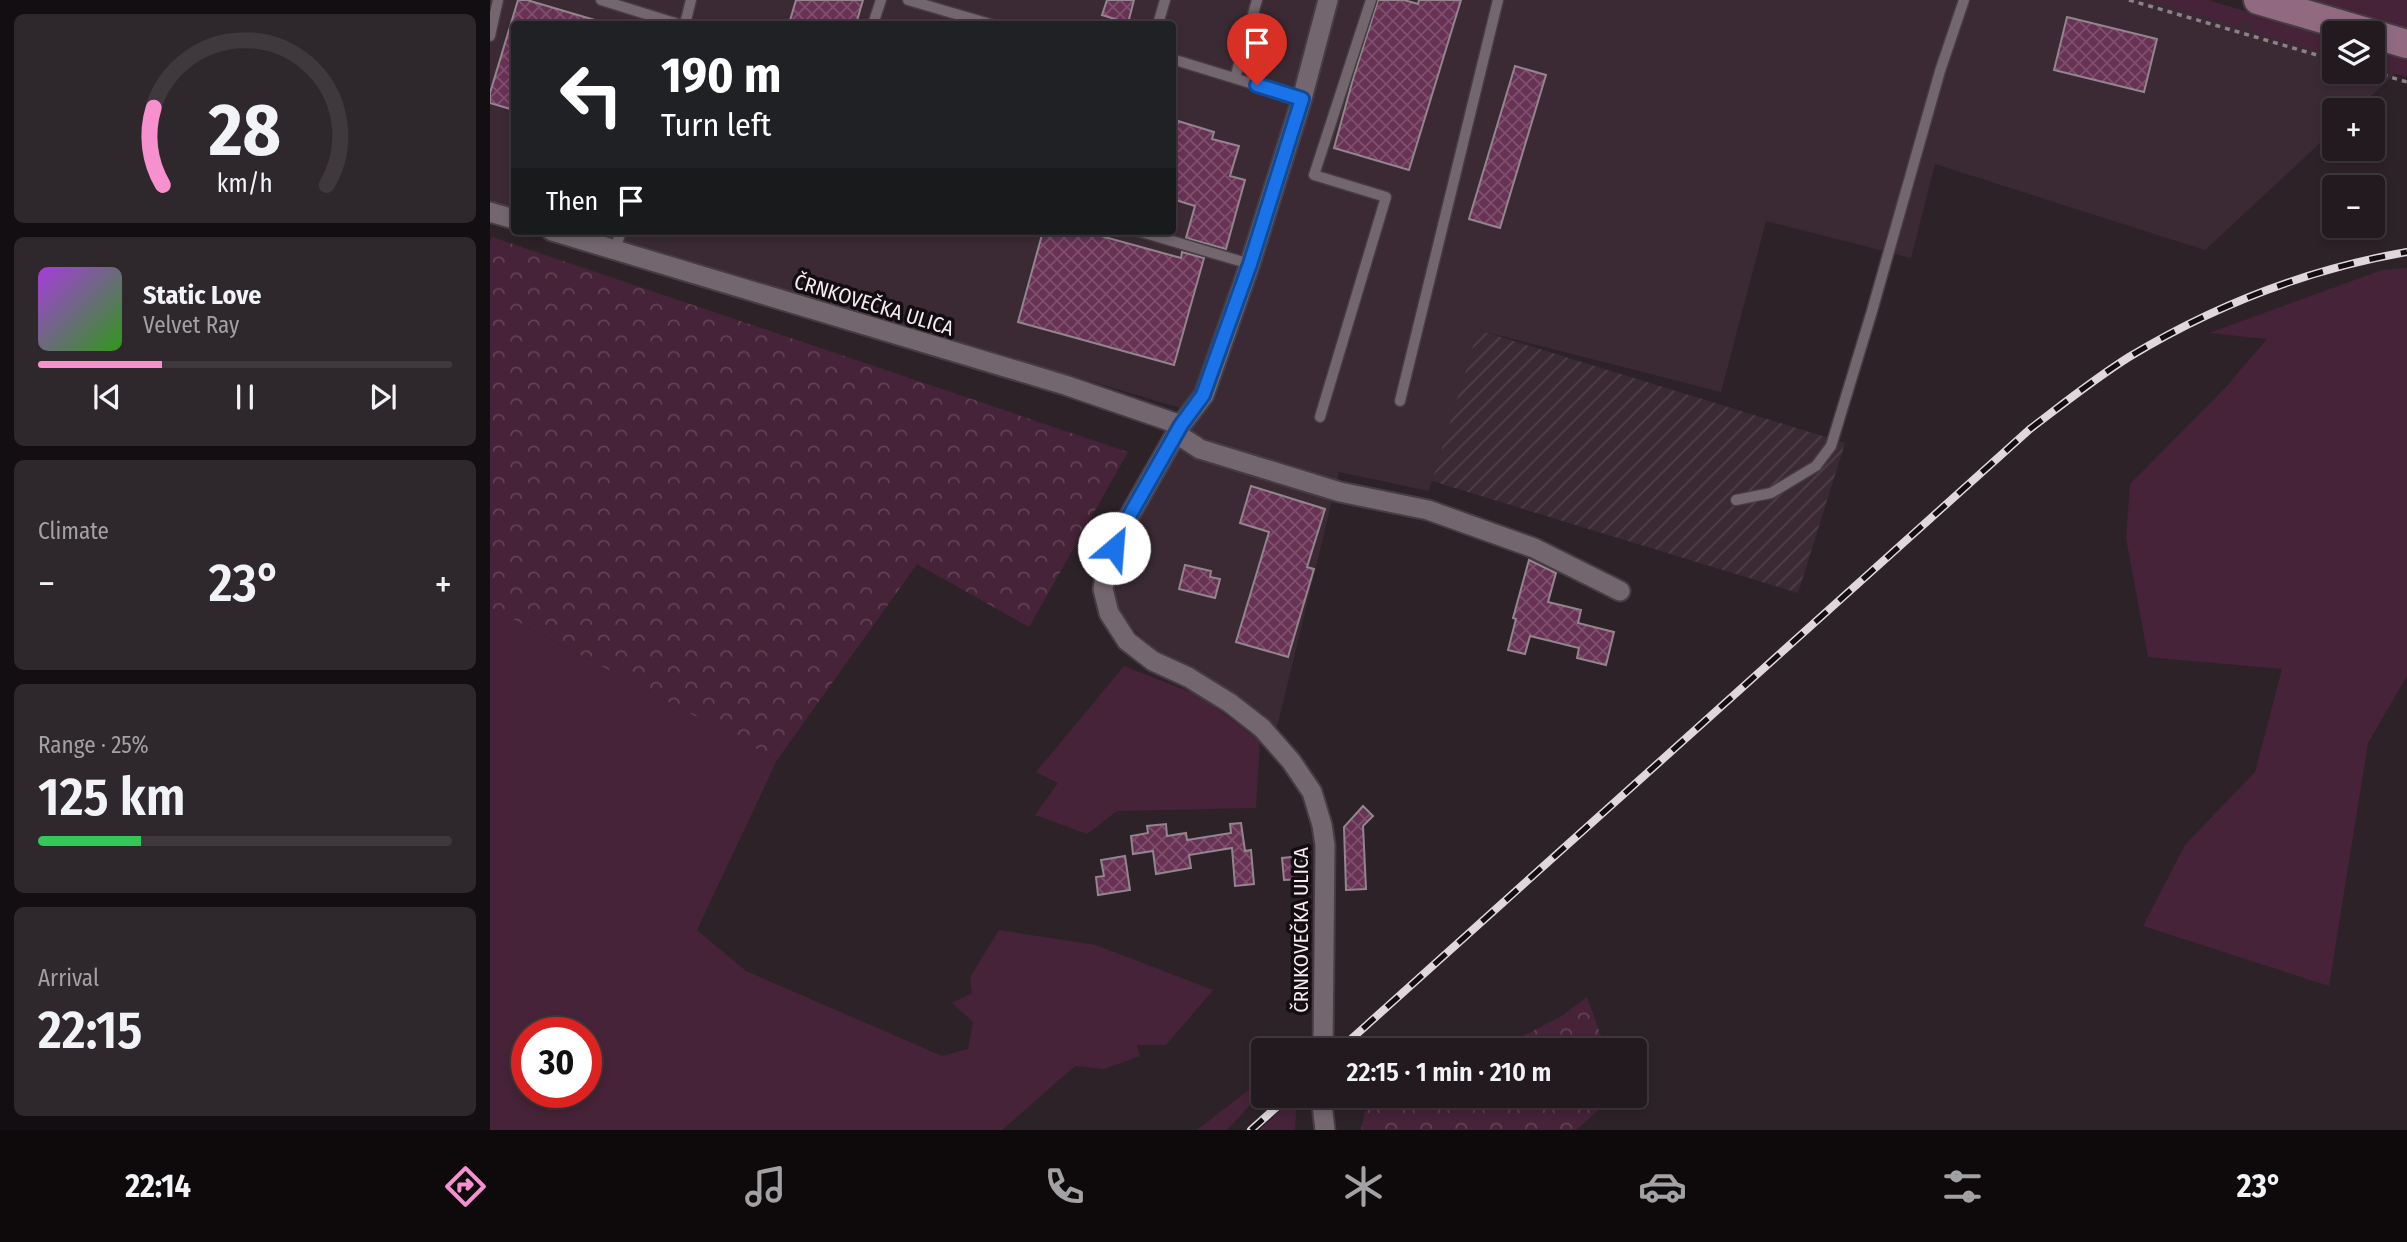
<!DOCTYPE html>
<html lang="en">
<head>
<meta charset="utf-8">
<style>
	body { margin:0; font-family:"Fira Sans Condensed",sans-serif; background:#2e272c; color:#f1f3f6; height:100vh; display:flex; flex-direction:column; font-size:26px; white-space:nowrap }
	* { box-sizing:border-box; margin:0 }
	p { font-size:23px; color:#a2a1a4 }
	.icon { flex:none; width:38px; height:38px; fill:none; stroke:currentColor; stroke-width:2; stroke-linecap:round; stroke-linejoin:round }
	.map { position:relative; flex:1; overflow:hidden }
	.details { display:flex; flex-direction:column; gap:14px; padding:14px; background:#130e11; width:490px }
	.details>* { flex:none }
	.top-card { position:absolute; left:21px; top:21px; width:665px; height:214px; border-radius:7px; box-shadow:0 4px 10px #0003,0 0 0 2px #3f383d; background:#202124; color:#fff; overflow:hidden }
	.fabs { position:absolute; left:1832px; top:21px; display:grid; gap:14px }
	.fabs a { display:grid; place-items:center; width:63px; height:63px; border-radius:7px; background:#221a1f; box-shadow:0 4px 10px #0003,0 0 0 2px #3f383d; font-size:35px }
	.speed { position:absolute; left:21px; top:1017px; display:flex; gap:14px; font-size:35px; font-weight:700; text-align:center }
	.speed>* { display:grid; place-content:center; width:91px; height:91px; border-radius:50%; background:#221a1f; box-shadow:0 4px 10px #0003,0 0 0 2px #3f383d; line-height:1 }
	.speed .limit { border:10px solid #d22; background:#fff; color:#111 }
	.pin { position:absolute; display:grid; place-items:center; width:60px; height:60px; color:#fff; margin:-72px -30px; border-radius:50% 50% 50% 0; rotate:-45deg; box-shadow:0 0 7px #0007 }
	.pin .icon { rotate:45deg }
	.me { position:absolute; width:77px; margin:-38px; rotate:27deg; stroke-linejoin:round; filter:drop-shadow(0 0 5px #0008) }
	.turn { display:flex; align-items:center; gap:24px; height:147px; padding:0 35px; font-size:32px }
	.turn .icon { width:91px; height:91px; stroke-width:2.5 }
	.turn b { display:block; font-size:49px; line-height:60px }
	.then { display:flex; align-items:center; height:66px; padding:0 35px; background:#0003; gap:14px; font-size:26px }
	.big { font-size:52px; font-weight:600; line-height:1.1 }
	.details .card { flex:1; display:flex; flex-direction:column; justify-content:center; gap:10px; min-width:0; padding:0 24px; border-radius:10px; background:#2e272c }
	.details .dial { align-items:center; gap:0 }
	.dial svg { height:182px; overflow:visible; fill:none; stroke:#3f383d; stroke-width:7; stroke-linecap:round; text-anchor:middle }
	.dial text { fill:#f1f3f6; stroke:none }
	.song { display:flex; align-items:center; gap:21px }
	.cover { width:84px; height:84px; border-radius:10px; background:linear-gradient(135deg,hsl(280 70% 55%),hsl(110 70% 35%)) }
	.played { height:7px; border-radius:4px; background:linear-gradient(90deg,#f790cf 30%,#3f383d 30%) }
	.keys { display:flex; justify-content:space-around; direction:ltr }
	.heat { display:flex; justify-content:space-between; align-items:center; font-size:38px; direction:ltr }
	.charge { height:10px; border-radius:5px; background:linear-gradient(90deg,#34c759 25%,#3f383d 0) }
	.trip { position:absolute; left:761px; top:1038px; width:396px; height:70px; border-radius:7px; background:#221a1f; box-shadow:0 4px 10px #0003,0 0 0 2px #3f383d; font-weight:600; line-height:70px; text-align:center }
	.tab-bar { display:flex; height:112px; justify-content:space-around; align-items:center; background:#0e0a0c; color:#a2a1a4 }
	.tab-bar .icon { width:49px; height:49px }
	.tab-bar .current { color:#f790cf }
	.tab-bar b { font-size:32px; color:#f1f3f6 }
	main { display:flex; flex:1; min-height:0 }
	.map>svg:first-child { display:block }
</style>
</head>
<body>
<main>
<section class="details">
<div class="card dial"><svg viewBox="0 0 100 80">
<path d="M14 69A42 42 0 1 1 86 69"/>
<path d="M14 69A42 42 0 0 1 10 35" stroke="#f790cf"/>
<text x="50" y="56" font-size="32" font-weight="700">28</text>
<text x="50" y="72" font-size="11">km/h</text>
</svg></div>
<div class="card">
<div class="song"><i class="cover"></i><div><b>Static Love</b><p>Velvet Ray</p></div></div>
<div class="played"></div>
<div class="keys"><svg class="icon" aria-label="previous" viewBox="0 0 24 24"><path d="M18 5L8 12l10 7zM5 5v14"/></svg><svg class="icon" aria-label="pause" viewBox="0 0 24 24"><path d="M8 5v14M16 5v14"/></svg><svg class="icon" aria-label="next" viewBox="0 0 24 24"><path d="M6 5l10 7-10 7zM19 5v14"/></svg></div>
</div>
<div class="card"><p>Climate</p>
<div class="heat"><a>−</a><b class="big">23°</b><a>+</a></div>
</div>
<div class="card"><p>Range · 25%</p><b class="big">125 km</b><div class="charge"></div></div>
<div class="card"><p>Arrival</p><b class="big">22:15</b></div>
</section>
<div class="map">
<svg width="1917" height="1130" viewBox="0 0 1917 1130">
	<defs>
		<pattern id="industrial-furrows" width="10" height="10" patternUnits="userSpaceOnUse" patternTransform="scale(1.75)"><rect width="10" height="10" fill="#3b2a34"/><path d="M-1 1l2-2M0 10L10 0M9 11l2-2" fill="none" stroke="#4e3f48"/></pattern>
		<pattern id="forest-crowns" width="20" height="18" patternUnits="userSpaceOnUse" patternTransform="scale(1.75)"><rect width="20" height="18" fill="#462338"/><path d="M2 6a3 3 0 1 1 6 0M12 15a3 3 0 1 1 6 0" fill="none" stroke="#614355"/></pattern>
		<pattern id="building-cross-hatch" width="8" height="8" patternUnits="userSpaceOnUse" patternTransform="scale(1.75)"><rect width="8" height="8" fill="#683254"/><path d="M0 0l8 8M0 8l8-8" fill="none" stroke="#7e506d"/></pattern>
	</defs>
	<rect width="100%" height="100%" fill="#2e2229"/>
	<path fill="#3b2a34" d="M 0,0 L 1691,0 L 1844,42 L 1844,72 L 1883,72 L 1883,53 L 1917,63 L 1866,110 L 1844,110 L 1844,130 L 1715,250 L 1445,164 L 1421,258 L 1276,221 L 1231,392 L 988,330 L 939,491 L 849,472 L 787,727 L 667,653 L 628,613 L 620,581 L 627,550 L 694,409 L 92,231 L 682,231 L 682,24 L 24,24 L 24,210 L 0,203 Z"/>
	<path fill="url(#industrial-furrows)" d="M 988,330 L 1355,443 L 1308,593 L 942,481 Z"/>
	<path fill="#462338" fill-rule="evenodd" d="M 1660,0 L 1719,0 L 1728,3 L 1844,38 L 1844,55 L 1761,31 L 1763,23 L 1752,20 L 1749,27 Z
		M 1813,0 L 1917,0 L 1917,32 Z
		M 1883,49 L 1917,60 L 1917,77 L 1883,67 Z
		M 1917,268 L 1917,676 L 1878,743 L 1839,986 L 1653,926 L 1695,845 L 1765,772 L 1792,669 L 1658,657 L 1636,538 L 1640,484 L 1735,388 L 1777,339 L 1719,333 L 1892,270 Z
		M 0,607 L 287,760 L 207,930 L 256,971 L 452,1056 L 478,1049 L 483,1022 L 462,1003 L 482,993 L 480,977 L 509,930 L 606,945 L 723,990 L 676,1045 L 647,1045 L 650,1056 L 614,1069 L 585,1066 L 512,1130 L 0,1130 ZM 37,1032 L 96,1032 L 96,1092 L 37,1092 Z
		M 634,666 L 710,696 L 770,741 L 766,808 L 627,811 L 597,834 L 545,815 L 568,783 L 546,772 Z
		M 773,1079 L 773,1091 L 737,1130 L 707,1130 Z
		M 807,1096 L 805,1130 L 769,1130 Z"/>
	<path fill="url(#forest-crowns)" d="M 2,237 L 638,452 L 539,627 L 427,564 L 287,760 L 0,607 L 0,242 Z
		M 1097,997 L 1116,1050 L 1006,1050 L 1072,1016 Z
		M 878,1096 L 913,1096 L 921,1111 L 938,1096 L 1124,1096 L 1086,1130 L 871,1130 Z"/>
	<path fill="url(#building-cross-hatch)" stroke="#93858d" stroke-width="2" d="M 28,0 L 37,0 L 108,21 L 107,24 L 24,24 L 24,110 L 0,103 L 0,93 Z
		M 306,0 L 373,0 L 366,24 L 299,24 Z
		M 617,0 L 644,0 L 638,23 L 612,15 Z
		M 888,0 L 914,0 L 928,4 L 929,0 L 971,0 L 919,170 L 844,148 L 863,79 Z
		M 1577,17 L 1667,39 L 1654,92 L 1564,70 Z
		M 1025,66 L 1056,75 L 1010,228 L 979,219 Z
		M 688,121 L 724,132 L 722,139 L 749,146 L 740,176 L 755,180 L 736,249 L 696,238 L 705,206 L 682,199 L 682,138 Z
		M 553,231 L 593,231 L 691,258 L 692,252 L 714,258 L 684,365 L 528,322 Z
		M 761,486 L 835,509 L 817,567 L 824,569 L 798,657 L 746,642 L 779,532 L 750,523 Z
		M 1039,560 L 1066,573 L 1058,602 L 1091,610 L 1088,623 L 1124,632 L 1116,665 L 1087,658 L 1089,648 L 1040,636 L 1035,654 L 1018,650 L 1026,619 L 1023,618 Z
		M 695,565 L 721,571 L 720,577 L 730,579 L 725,598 L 689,589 Z
		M 873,806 L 883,816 L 873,826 L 876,889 L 856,890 L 854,827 Z
		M 751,823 L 755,851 L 761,850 L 764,884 L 745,886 L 742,848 L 699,855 L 701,868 L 666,874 L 663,851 L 643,854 L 641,836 L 658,833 L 657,826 L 676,824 L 677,836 L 696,833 L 697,840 L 741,833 L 740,824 Z
		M 635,856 L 640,890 L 608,895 L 606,877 L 614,876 L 611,860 Z
		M 812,856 L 814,879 L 794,880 L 792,858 Z"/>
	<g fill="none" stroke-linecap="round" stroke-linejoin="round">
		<g stroke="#463d42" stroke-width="13">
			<path id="service" d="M 111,0 L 188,24
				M 418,0 L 500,24
				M 195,24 L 201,0
				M 383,24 L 391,0
				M 668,24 L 675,0
				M 0,36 L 8,0
				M 682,59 L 812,99
				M 745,78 L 767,0
				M 648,231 L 760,264
				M 125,250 L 131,231
				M 910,401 L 1008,0
				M 830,417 L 896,197 L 824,175 L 881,0
				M 1246,500 L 1281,493 L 1326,466 L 1341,446 L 1382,311 L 1450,71 L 1474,0"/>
		</g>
		<g stroke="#463d42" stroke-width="23">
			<path id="minor" d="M 0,212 L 24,219
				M 62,231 L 575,385 L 691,425
				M 687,434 L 710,449 L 850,492 L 938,510 L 1044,548 L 1130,591
				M 833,1050 L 835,845 L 832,825 L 822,792 L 801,761 L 772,728 L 740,703 L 698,677 L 663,661 L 637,641 L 619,613 L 613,589 L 618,561 L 629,534 L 691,425 L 714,395 L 760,264 L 812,99 L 838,0
				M 831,1096 L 835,1130"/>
		</g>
		<g stroke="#463d42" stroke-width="32">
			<path id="secondary" d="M 1768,0 L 1880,33
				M 1883,34 L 1917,44"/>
		</g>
		<path stroke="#8b8187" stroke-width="3.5" stroke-dasharray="5 5" stroke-linecap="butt" d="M 1639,0 L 1844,60
			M 1883,72 L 1917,82"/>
		<use href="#service" stroke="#74666e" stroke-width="10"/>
		<use href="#minor" stroke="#74666e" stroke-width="19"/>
		<use href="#secondary" stroke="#916a82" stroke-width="28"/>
		<g stroke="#e0d7dc" stroke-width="8">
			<path id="rail" d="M 849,1050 L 1540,429 C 1573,404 1604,379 1639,357 C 1725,305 1819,269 1917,252
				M 761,1130 L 799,1096"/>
		</g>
		<use href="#rail" stroke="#120d10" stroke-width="5" stroke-dasharray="16" stroke-linecap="butt"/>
	</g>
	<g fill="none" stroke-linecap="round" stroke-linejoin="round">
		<g stroke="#114b97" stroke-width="18">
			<path id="route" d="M 624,548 L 629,534 L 691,425 L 713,395 L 760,264 L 812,99 L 767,85"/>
		</g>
		<use href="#route" stroke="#1a73e8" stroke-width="12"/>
	</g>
	<g text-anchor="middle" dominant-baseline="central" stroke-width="7" stroke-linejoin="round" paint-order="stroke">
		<g font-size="21" fill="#f4ecf0" stroke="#120d10">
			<text transform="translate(384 305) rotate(17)">ČRNKOVEČKA ULICA</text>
			<text transform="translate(811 930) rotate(-90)">ČRNKOVEČKA ULICA</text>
		</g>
	</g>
</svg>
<div class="fabs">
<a><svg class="icon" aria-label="layers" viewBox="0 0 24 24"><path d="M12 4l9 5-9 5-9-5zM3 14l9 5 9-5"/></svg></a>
<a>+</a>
<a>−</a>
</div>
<div class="speed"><div class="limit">30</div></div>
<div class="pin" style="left:767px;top:85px;background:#d93025"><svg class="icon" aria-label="arrive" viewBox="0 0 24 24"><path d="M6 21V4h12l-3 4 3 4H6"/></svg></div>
<svg class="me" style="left:624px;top:548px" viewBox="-20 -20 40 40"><circle r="19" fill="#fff"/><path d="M0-13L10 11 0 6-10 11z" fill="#1a73e8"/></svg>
<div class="trip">22:15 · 1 min · 210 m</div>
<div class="top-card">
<div class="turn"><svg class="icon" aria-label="left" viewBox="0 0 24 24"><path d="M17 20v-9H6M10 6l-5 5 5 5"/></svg><div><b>190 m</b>Turn left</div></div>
<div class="then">Then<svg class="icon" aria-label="arrive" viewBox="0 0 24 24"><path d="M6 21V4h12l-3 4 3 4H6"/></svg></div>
</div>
</div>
</main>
<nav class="tab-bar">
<b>22:14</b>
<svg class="icon current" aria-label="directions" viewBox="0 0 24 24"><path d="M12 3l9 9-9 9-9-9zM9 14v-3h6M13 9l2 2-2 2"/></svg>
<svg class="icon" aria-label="music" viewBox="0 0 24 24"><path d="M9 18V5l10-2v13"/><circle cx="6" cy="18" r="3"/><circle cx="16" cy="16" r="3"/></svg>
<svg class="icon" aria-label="phone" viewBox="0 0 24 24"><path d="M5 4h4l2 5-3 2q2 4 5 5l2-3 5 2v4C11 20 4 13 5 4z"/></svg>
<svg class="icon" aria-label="climate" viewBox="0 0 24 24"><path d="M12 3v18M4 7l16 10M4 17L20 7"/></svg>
<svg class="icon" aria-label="car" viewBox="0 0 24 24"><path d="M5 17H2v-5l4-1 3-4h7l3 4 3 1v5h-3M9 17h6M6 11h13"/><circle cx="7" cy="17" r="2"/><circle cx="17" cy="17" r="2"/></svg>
<svg class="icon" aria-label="filters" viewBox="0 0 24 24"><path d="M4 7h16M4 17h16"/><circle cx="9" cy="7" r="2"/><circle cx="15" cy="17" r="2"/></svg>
<b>23°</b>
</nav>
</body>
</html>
